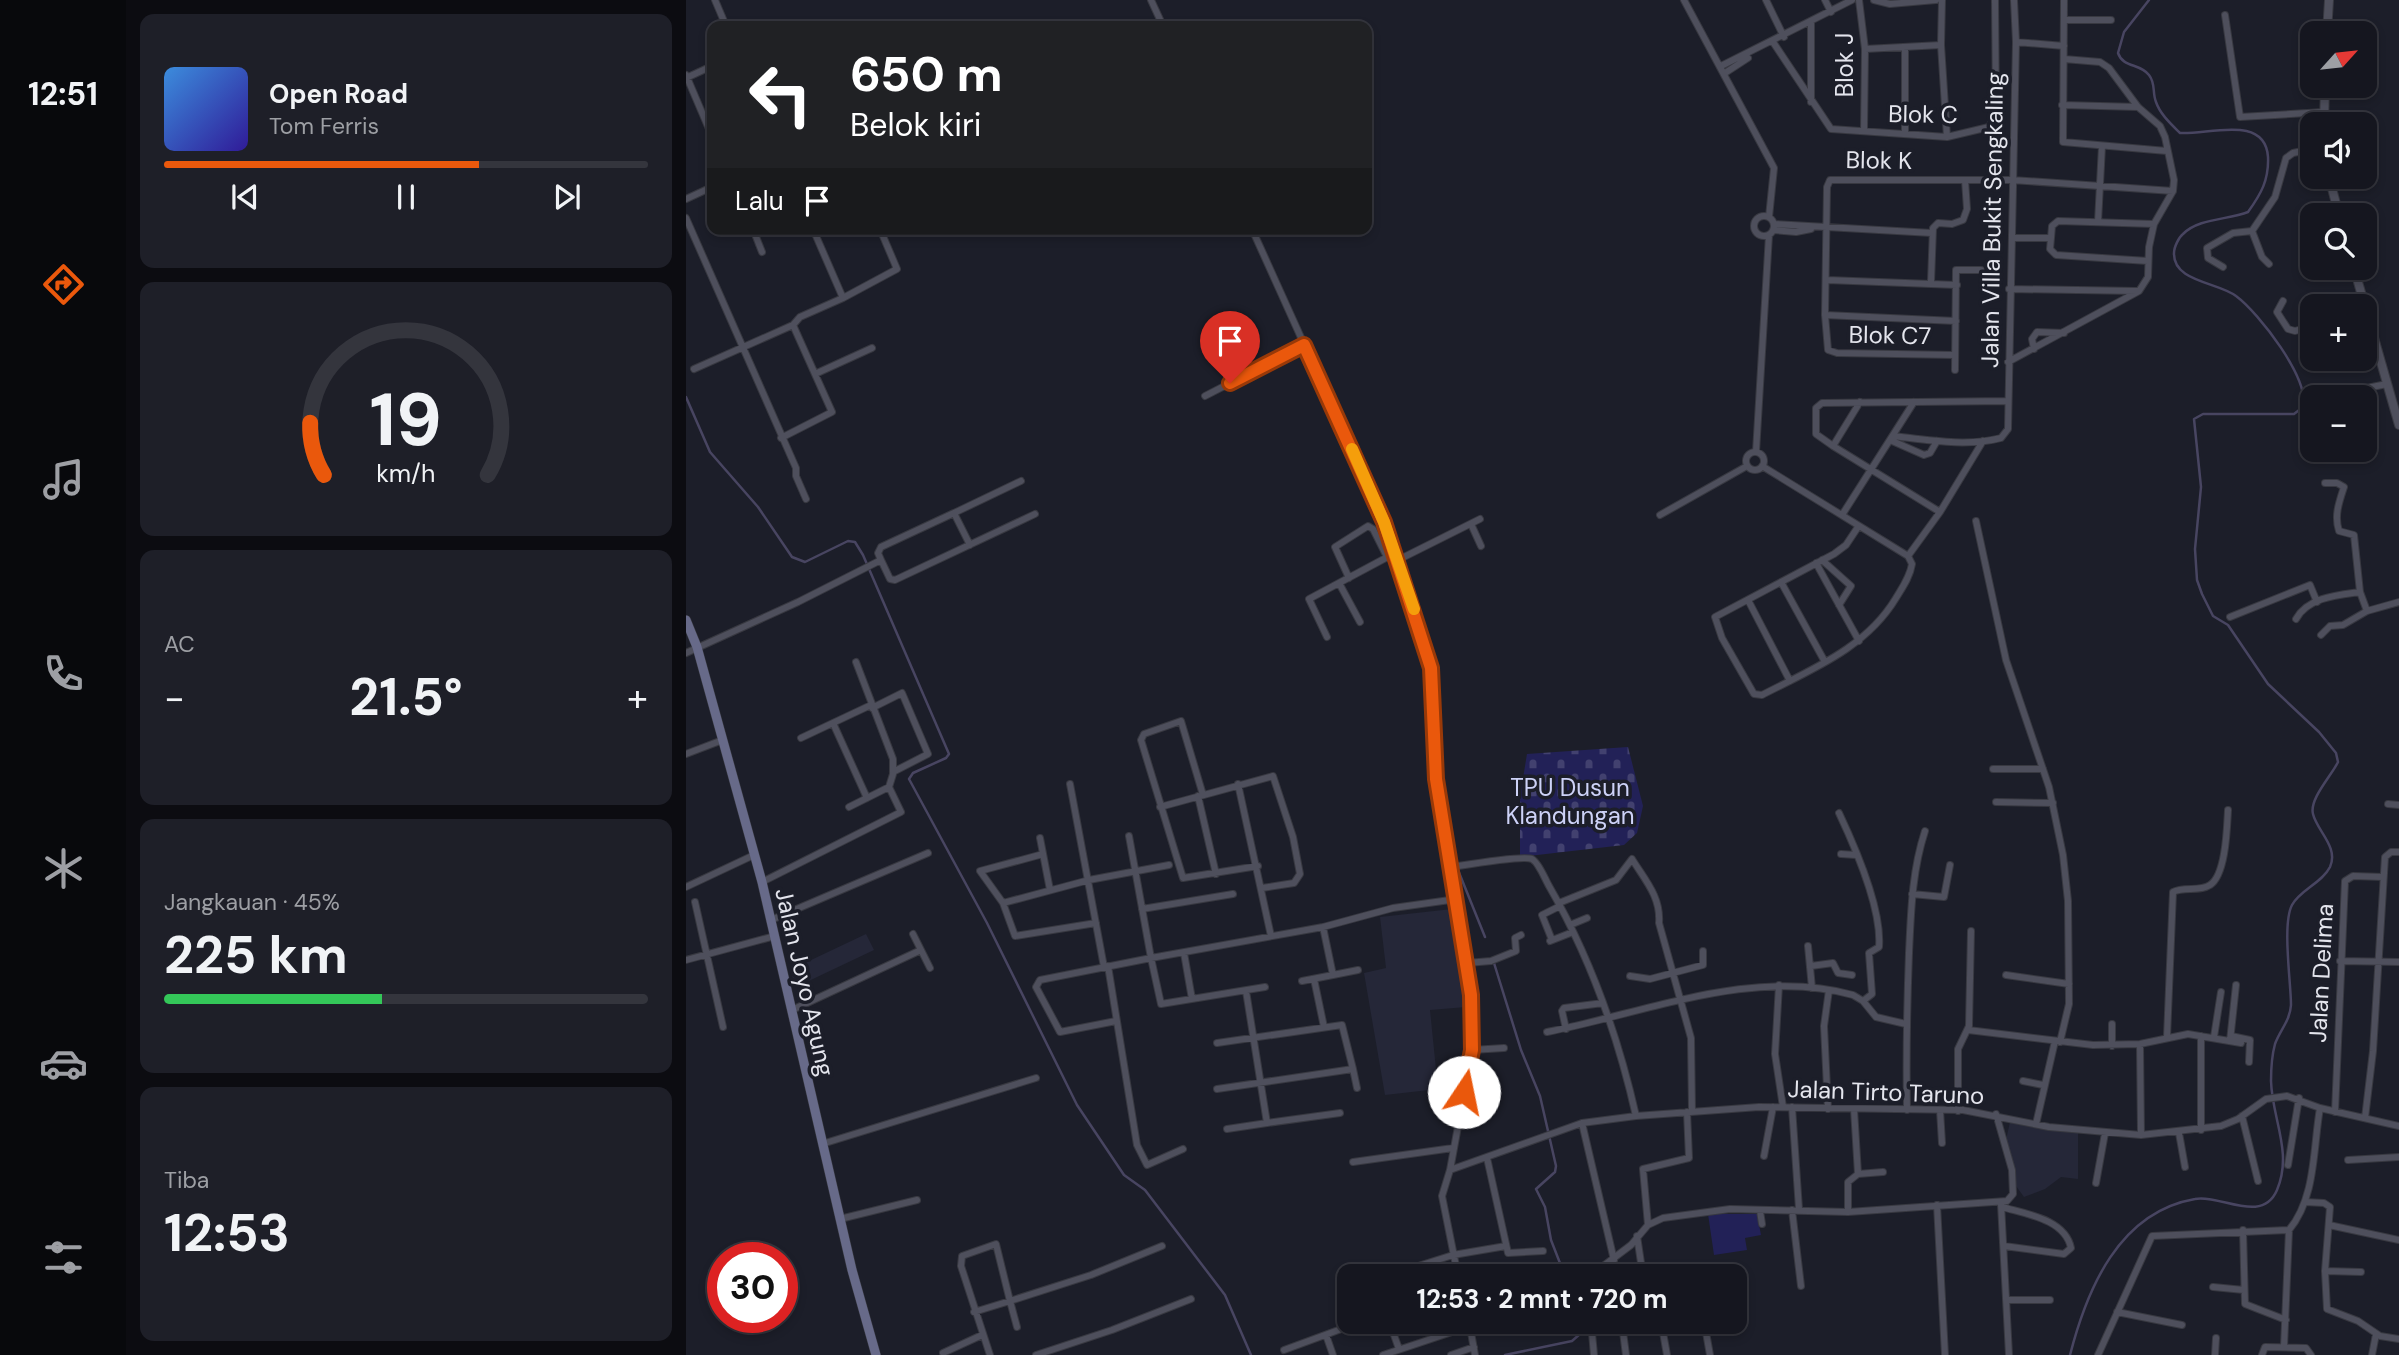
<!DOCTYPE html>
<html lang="id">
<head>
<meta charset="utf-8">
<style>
	body { margin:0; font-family:"DM Sans",sans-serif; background:#1e1f28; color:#f1f3f6; height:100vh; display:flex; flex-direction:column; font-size:26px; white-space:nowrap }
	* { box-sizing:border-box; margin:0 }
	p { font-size:23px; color:#9d9fa4 }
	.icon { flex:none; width:38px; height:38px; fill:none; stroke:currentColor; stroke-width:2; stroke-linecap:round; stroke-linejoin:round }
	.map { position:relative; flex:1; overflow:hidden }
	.drawer { display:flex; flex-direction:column; gap:14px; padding:14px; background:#0c0c11; width:560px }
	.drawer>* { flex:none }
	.top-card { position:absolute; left:21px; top:21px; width:665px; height:214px; border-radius:14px; box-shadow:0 4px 10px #0003,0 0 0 2px #34353d; background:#202124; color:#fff; overflow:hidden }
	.needle { width:46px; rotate:63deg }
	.controls { position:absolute; left:1614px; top:21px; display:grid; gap:14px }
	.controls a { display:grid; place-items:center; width:77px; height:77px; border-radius:14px; background:#15161f; box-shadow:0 4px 10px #0003,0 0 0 2px #34353d; font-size:35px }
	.speed { position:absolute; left:21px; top:1242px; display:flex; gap:14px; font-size:35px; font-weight:700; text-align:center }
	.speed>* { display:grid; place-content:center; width:91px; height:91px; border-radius:50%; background:#15161f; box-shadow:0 4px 10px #0003,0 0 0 2px #34353d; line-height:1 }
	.speed .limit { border:10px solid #d22; background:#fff; color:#111 }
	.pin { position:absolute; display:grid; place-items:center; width:60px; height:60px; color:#fff; margin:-72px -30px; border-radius:50% 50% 50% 0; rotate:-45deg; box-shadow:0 0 7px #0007 }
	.pin .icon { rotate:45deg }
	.me { position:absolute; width:77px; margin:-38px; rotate:11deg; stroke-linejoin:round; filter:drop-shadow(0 0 5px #0008) }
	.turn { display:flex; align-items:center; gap:24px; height:147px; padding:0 28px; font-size:32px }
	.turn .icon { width:91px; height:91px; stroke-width:2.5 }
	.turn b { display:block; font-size:49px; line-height:60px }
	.then { display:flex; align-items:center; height:66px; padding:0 28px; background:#0003; gap:14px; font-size:26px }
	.big { font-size:52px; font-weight:700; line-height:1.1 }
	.drawer .widget { flex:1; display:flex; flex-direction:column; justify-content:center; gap:10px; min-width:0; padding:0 24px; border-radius:14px; background:#1e1f28 }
	.drawer .dial { align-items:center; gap:0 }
	.dial svg { height:182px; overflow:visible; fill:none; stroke:#34353d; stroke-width:7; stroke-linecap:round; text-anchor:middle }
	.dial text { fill:#f1f3f6; stroke:none }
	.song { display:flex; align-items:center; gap:21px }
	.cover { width:84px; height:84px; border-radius:10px; background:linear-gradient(135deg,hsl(210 70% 55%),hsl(250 70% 35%)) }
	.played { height:7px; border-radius:4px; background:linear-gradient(90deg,#ea580c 65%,#34353d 65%) }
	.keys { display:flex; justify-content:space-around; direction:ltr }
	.heat { display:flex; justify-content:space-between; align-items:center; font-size:38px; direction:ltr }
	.charge { height:10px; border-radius:5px; background:linear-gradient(90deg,#34c759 45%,#34353d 0) }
	.trip { position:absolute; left:651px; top:1264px; width:410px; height:70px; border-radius:14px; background:#15161f; box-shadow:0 4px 10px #0003,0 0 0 2px #34353d; font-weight:700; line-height:70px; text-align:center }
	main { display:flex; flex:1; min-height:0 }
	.menu { display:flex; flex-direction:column; width:126px; justify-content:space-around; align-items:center; background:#08090c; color:#9d9fa4 }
	.menu .icon { width:49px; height:49px }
	.menu .current { color:#ea580c }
	.menu b { font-size:32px; color:#f1f3f6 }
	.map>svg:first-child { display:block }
</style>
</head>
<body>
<main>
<nav class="menu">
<b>12:51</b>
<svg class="icon current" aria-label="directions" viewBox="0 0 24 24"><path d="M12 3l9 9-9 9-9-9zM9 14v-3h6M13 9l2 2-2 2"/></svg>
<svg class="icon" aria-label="music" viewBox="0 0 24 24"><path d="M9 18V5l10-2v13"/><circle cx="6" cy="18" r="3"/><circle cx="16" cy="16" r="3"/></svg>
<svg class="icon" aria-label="phone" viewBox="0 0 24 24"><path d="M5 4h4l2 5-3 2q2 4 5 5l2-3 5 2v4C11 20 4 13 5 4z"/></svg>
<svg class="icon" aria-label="climate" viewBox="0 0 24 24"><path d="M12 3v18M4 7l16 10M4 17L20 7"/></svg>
<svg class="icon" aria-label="car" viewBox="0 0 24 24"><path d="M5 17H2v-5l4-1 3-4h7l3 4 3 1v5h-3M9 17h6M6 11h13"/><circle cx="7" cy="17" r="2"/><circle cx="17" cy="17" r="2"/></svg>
<svg class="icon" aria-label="filters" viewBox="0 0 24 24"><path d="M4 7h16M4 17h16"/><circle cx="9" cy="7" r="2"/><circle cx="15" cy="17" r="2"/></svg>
</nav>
<section class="drawer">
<div class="widget">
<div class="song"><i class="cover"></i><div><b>Open Road</b><p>Tom Ferris</p></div></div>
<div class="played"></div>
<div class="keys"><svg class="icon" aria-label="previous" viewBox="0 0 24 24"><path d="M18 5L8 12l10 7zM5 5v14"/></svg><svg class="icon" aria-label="pause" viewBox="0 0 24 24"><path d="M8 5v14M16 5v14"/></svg><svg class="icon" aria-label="next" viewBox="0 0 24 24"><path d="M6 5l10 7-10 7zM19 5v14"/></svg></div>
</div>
<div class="widget dial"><svg viewBox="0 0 100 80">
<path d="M14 69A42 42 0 1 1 86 69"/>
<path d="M14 69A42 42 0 0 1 8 46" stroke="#ea580c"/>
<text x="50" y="56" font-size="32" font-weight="700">19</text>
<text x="50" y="72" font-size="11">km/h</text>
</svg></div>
<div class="widget"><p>AC</p>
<div class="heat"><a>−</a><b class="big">21.5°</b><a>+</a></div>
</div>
<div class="widget"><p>Jangkauan · 45%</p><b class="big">225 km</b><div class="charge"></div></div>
<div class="widget"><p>Tiba</p><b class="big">12:53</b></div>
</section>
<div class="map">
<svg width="1713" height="1355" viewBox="0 0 1713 1355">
	<defs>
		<pattern id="cemetery-stones" width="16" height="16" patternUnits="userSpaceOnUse" patternTransform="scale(1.75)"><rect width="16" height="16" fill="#222157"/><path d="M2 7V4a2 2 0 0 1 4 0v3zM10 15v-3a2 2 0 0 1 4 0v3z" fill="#42416f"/></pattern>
	</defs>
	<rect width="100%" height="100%" fill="#1c1e29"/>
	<path fill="#252738" d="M 766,909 L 780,1007 L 744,1010 L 752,1089 L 699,1095 L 678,973 L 700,968 L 694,917 Z
		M 180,934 L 188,950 L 110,987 L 104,970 Z
		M 1324,1122 L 1392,1133 L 1392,1179 L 1375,1177 L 1359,1189 L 1338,1197 L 1330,1186 L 1320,1140 Z"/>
	<path fill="#222157" d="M 1022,1214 L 1071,1214 L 1075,1235 L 1059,1238 L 1061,1250 L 1028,1255 Z"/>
	<path fill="url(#cemetery-stones)" d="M 942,747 L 957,806 L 951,833 L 938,845 L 834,857 L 834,797 L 841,754 Z"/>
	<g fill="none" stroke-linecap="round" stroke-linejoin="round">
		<path stroke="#484561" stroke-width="2.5" d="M 0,397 L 24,452 L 72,507 L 106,557 L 119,562 L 162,541 L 169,542 L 177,555 L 263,754 L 260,758 L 227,773 L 223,779 L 301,923 L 391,1105 L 438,1175 L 459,1190 L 539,1295 L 565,1355
			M 772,870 L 799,937
			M 808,963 L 835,1050 L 854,1096 L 870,1166 L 869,1172 L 850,1189 L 859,1207 L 865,1240 L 879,1276
			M 819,1355 L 886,1341 L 894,1334 L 894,1321
			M 1384,1355 C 1401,1289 1433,1212 1509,1199 C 1534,1194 1576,1225 1591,1190 C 1607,1152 1586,1119 1585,1081 C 1585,1070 1586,1055 1589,1044 C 1594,1030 1604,1021 1605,1005 C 1605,983 1596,924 1606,905 C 1614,890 1636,883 1644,867 C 1653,847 1631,831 1627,814 C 1623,799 1646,775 1652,762 L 1650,753 L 1633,732 L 1582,684 L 1542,625 L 1527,616 L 1516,594 L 1511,580 L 1509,549 L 1515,487 L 1508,419 L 1517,414 L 1608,414 L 1617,407 C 1624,379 1573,313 1550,296 C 1532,282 1487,282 1488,253 C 1488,247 1493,237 1497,234 C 1513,218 1542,220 1562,212 C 1575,194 1583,180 1582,157 C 1579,114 1522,135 1494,133 C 1485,124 1474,114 1470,102 C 1466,92 1470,84 1463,75 C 1454,63 1437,68 1432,53 L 1438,32 L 1463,0"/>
		<g stroke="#383941" stroke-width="8">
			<path id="minor" d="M 29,0 L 40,26
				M 465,0 L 477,26
				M 998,0 L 1088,168 L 1083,217
				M 1080,0 L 1098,37
				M 1139,0 L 1145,12
				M 1173,0 L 1179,49 L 1178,131
				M 1188,0 L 1204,4 L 1250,0
				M 1256,0 L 1255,45 L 1261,137
				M 1378,0 L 1377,142 L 1481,151
				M 1539,15 L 1554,117 L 1638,112
				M 1378,20 L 1425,20
				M 1125,23 L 1125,102
				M 1087,42 L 1145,129 L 1261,137 L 1303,127 L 1310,113 L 1309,0
				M 1330,42 L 1378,46
				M 1179,49 L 1255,45
				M 1035,66 L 1166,0
				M 1039,73 L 1062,58
				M 0,75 L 26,136
				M 0,78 L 26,66
				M 1376,105 L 1452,107
				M 1219,134 L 1219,47
				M 0,199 L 26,187
				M1068 226a10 10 0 1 1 20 0a10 10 0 1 1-20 0Z
				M 0,218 L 110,468 L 110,476 L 120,499
				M 1412,222 L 1416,146
				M 1088,224 L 1246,233
				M 67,229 L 76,252
				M 566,229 L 692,508 L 745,668 L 748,761 L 786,1006 L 786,1050 L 764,1170 L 756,1196 L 772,1276
				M 1087,230 L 1110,232 L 1125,229
				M 1326,238 L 1365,238 L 1366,226 L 1372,221 L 1468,224
				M 1365,238 L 1364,249 L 1370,255 L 1462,261
				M 1583,264 L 1576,257 L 1566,231 L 1589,197 L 1600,158 L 1607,153 L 1626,149
				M 1537,267 L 1522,258 L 1521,248 L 1547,233 L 1566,231
				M 1141,280 L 1271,285
				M 1245,282 L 1247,228 L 1252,223 L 1266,224 L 1277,220 L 1281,209 L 1279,180
				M 1323,289 L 1451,291
				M 157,298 L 211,269 L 194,229
				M 1597,301 L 1591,312 L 1602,329 L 1609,331 L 1626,326
				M 1139,315 L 1270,321
				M 1678,346 L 1689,343
				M 1348,349 L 1346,339 L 1351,332 L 1378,333
				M 1269,355 L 1151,353 L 1142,350 L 1139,315 L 1141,187 L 1144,180 L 1326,180 L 1487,191
				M 1322,362 L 1453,291 L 1462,277 L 1463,247 L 1468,224 L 1487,191 L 1488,180 L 1479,137 L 1474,126 L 1452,107 L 1423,68 L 1414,62 L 1378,59
				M 8,369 L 107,325
				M 1269,370 L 1270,270 L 1295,270
				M 129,374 L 186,348
				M 1646,395 L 1701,384
				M 519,396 L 618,345
				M 1174,402 L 1147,446 L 1254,512
				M 1207,436 C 1242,440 1281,447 1315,438 L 1322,429 L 1330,42 L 1328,0
				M 95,438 L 146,412 L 107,325 L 114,317 L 157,298 L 127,229
				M 1204,440 L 1238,455 L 1244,453 L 1251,441
				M 1147,446 L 1130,434 L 1130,408 L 1136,403 L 1322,401
				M 1070,452 L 1083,235
				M1060 461a9 9 0 1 1 18 0a9 9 0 1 1-18 0Z
				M 1076,466 L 1222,556 L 1254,512 L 1297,441
				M 1639,483 L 1651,483 L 1658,487 C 1653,502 1648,516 1653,531 L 1668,535 L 1674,592 L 1681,611
				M 268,513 L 335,481
				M 974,515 L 1061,466
				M 1156,515 L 1228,402
				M 1290,521 L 1320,660 L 1363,787 L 1377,855 L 1382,901 L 1383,1004 L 1374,1042
				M 785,524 L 795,546
				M 1172,527 L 1160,545 L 1148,554 L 1029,617 L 1036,638 L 1068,694 L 1076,695 C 1126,669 1180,648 1210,598 C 1216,588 1224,577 1226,564 L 1222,556
				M 195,560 L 204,579 L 209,580 L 349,514
				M 712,560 L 794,519
				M 1136,560 L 1165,586 L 1153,605
				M 1130,563 L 1173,641
				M 663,578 L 649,547 L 682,526 L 687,529 L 701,557
				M 1095,582 L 1139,662
				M 653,583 L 674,622
				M 1062,600 L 1104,681
				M 1544,617 L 1624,585 L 1631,602
				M 1610,619 C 1622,597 1652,595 1674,592
				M 1635,635 L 1644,626 L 1657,625 L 1681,611 L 1713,602
				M 641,637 L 623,599 L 709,553
				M 0,653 L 112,602 L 195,560 L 192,553 L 195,547 L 268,513 L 284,545
				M 186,708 L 216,693 L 242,754 L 207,772
				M 147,723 L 181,798 L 203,787 L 207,774 L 207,759 L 170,662
				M 115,738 L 185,705
				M 0,754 L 34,741
				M 1307,769 L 1357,769
				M 384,784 L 418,967
				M 552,784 L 585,936
				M 517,795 L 495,721 L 458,734 L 455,740 L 497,878 L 572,866
				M 512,796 L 530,874
				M 1310,802 L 1367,803
				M 1702,804 L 1713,805
				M 163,807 L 181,798
				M 474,807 L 587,776 L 607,837 L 614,874 L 608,883 L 576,888
				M 1153,813 C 1169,847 1196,910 1193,947 L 1183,953 L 1186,994 L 1177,1001
				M 354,838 L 364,890
				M 357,854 L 294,871 L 317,903 L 329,936 L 410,923
				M 1155,854 L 1170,855
				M 766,867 C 779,865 837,855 846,859 C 853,863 859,879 863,886 C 904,957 932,1036 950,1116
				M 76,882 L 215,812 L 203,787
				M 0,887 L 68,855
				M 1226,894 L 1258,897 L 1264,865
				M 9,902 L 37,1027
				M 317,903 L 403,880 L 483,865
				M 873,903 L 930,880 L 946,859 C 959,880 975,897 973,923 L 1005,1038 L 1006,1111
				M 456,909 L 547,894
				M 85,920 L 242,853
				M 884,925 L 901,918
				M 227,934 L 244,968
				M 866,940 L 856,915 L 874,906
				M 864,941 L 887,932
				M 1122,946 L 1126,988
				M 498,953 L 506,999
				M 0,960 L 89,936
				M 1654,961 L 1713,962
				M 781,963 L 805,961 L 830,951 L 829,938 L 835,935
				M 422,966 L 451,1145 L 461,1165 L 497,1149
				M 1125,966 L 1147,963 L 1152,973 L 1166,975
				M 647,975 L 672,970
				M 1320,975 L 1383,984
				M 944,976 L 964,979 L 1017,965 L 1017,951
				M 628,979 L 638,1027
				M 616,981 L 647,975 L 637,927
				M 1093,985 L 1089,1054 L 1097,1107
				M 579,987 L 475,1004 L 465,958 L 637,927 L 707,908 L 771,899
				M 560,991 L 581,1123 L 654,1113
				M 106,1010 L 235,950
				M 430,1021 L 374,1032 L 350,987 L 354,980 L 465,958 L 443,836
				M 1426,1024 L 1426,1046
				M 880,1029 L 876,1011 L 878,1008 L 917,1003
				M 1282,1030 L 1407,1045 L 1454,1044 L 1502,1034 L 1555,1043
				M 861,1032 C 959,1013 1067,967 1167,995 L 1177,1001 L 1190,1017 L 1220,1024
				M 1545,1036 L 1564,1040 L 1563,1062
				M 1481,1037 L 1487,892 C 1497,886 1514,892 1524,885 C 1540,875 1541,827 1542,810
				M 1528,1037 L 1535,992
				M 1544,1041 L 1550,985
				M 531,1043 L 656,1025 L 667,1069 L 531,1089
				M 1454,1044 L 1455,1135
				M 786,1050 L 818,1048
				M 667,1069 L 671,1088
				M 1337,1081 L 1357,1085
				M 1106,1107 L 1113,1209
				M 1142,1109 L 1138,1026 L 1143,990
				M 1221,1110 C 1220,1058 1221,1006 1223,953 C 1225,911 1226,871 1239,831
				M 1254,1110 L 1256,1143
				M 1272,1111 L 1272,1049 L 1283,1026 L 1285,931
				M 1649,1112 L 1659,881 L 1667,876 L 1697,877
				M 1556,1116 L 1572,1181
				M 1679,1118 L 1687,1051 L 1699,857 L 1705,852 L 1713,852
				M 896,1123 L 928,1260
				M 1350,1124 L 1369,1041
				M 541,1129 L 581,1123
				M 1515,1130 L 1515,1036
				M 1493,1133 L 1499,1167
				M 136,1144 L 350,1078
				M 1078,1156 L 1087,1107
				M 801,1158 L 822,1253 L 857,1251
				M 1662,1160 L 1713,1157
				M 667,1162 L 767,1148
				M 1602,1165 L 1613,1098
				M 764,1170 L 896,1123 L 950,1116 L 1073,1107 L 1277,1110 L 1363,1127 L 1455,1135 L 1535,1126 L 1552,1119 L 1580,1099 L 1601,1096 L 1634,1108 L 1713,1126
				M 1172,1174 L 1197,1172
				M 1410,1183 L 1419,1133
				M 1619,1202 L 1638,1203 L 1644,1207 L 1639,1271 L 1641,1309 L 1672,1321 L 1694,1336 L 1713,1339
				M 1315,1204 L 1323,1355
				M 1251,1205 L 1259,1355
				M 1316,1207 C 1340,1214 1379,1219 1385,1248 L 1378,1254 L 1318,1246
				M 1106,1210 L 1115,1286
				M 1074,1211 L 1076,1224
				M 1162,1212 L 1162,1182 L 1172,1174 L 1168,1109
				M 154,1219 L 231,1200
				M 962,1225 L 957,1169 L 1003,1158 L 1001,1112
				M 1643,1225 L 1713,1240
				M 1557,1230 L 1559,1304 L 1600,1320
				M 951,1236 L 957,1276
				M 1639,1271 L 1675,1272
				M 704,1275 L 767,1255 L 820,1246
				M 904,1276 L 945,1245 L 962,1225 L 977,1218 L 1044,1209 L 1162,1212 L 1321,1201 L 1327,1194 L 1326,1170 L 1310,1114
				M 1527,1287 L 1558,1290
				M 1320,1300 L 1364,1300
				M 288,1312 L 324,1301 L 331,1327
				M 1431,1312 L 1496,1325
				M 703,1321 L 713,1349
				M 783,1321 L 789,1355
				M 897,1321 L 899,1330 L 906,1333 L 946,1321
				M 975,1321 L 981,1355
				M 1018,1321 L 1024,1355
				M 936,1324 L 940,1355
				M 906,1333 L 908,1355
				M 640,1335 L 647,1355
				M 1598,1347 L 1603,1230
				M 598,1350 L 677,1321
				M 257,1353 L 296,1335
				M 304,1355 L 275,1266 L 276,1256 L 310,1244 L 324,1301 L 405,1275 L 476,1246
				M 350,1355 L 426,1330 L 505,1299
				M 697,1355 L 784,1326
				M 765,1355 L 788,1347
				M 1412,1355 L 1466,1236 L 1603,1230 C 1630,1198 1627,1148 1634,1108
				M 1529,1355 L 1530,1338
				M 1576,1355 L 1579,1347 L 1620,1348 L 1625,1355
				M 1686,1355 L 1690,1334"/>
		</g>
		<g stroke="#383941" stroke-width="10">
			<path id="tertiary" d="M 1641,33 L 1643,0
				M 1638,124 L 1639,86
				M 1643,177 L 1653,215
				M 1668,268 L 1713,425"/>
		</g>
		<g stroke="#383941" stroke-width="10">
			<path id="secondary" d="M 0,620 L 11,647 L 76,882 L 166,1270 L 190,1355"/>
		</g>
		<use href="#minor" stroke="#4e4f5c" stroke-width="6"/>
		<use href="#tertiary" stroke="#4e4f5c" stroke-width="8"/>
		<use href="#secondary" stroke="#676a89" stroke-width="9"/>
	</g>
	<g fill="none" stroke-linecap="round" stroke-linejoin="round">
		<g stroke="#983908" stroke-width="18">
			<path id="route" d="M 544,383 L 618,345 L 698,522 L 745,668 L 750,779 L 785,995 L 786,1050 L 778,1092"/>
		</g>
		<use href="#route" stroke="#ea580c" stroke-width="12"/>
		<path stroke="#f59e0b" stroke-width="12" d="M 666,449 L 698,522 L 728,609"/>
	</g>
	<g text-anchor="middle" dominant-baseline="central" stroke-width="7" stroke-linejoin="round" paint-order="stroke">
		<g font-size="24" fill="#e4e5ed" stroke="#1c1e29">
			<text transform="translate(1158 65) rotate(-90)">Blok J</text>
			<text transform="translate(1237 114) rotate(1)">Blok C</text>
			<text transform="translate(1193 160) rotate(1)">Blok K</text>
			<text transform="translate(1306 220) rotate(-89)">Jalan Villa Bukit Sengkaling</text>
			<text transform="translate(1204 335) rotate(1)">Blok C7</text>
			<text transform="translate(1635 973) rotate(-87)">Jalan Delima</text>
			<text transform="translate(119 982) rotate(77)">Jalan Joyo Agung</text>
			<text transform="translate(1200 1092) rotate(2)">Jalan Tirto Taruno</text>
		</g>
		<g font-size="24" fill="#cdd2f7" stroke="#1c1e29">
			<text x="884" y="787">TPU Dusun<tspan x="884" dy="28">Klandungan</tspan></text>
		</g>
	</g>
</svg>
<div class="controls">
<a><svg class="needle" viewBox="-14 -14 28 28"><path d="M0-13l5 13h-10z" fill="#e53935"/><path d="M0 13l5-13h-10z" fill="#9d9fa4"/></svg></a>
<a><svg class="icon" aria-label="sound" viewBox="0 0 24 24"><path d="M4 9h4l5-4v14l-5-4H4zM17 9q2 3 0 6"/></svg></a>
<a><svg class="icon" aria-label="search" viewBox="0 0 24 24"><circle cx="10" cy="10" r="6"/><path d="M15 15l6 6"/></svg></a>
<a>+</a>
<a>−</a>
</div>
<div class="speed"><div class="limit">30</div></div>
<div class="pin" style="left:544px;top:383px;background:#d93025"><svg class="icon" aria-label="arrive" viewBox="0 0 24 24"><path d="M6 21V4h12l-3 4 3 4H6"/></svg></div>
<svg class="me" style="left:778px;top:1092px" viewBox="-20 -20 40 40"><circle r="19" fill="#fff"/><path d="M0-13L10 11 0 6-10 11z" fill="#ea580c"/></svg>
<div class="trip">12:53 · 2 mnt · 720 m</div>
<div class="top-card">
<div class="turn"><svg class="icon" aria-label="left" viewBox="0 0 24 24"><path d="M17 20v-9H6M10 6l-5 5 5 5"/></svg><div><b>650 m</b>Belok kiri</div></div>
<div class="then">Lalu<svg class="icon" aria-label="arrive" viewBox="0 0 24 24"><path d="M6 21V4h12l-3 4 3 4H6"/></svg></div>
</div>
</div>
</main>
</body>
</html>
